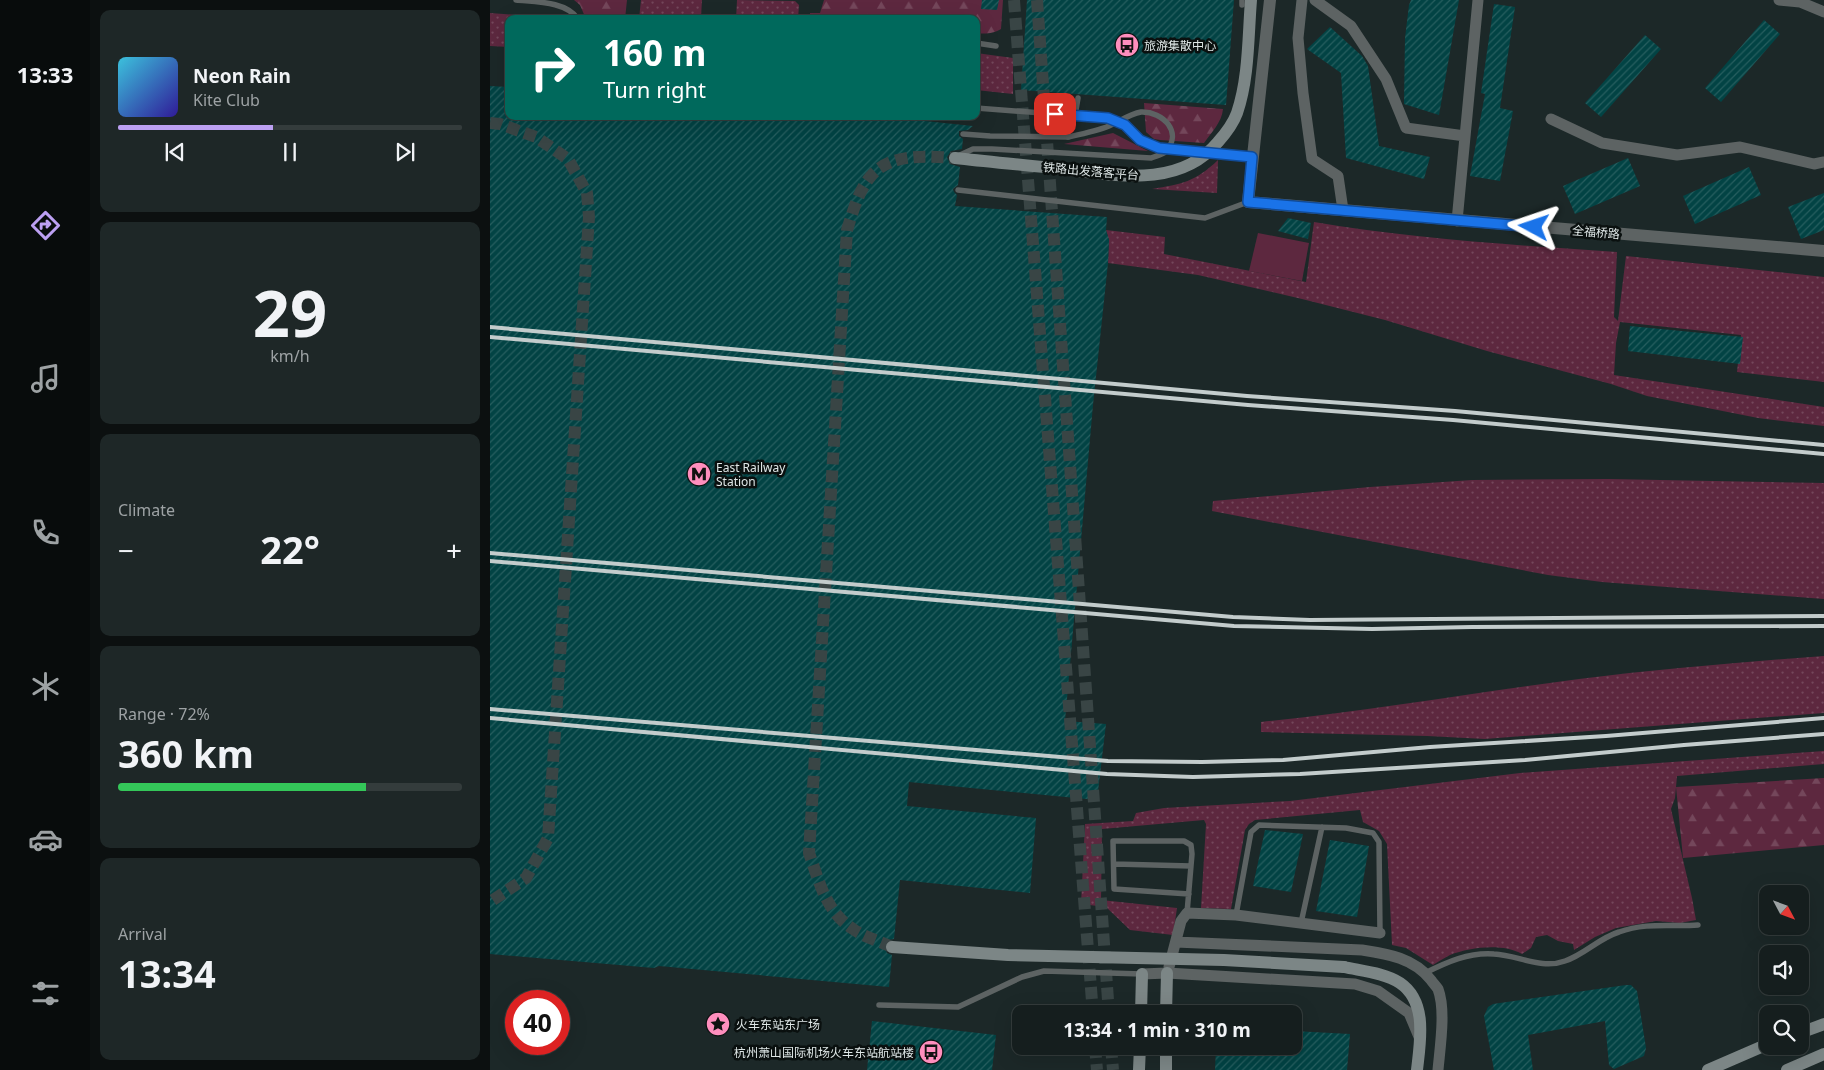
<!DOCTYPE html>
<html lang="en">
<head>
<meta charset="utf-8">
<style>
	body { margin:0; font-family:"Noto Sans","Noto Sans SC",sans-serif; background:#1e2727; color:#f1f3f6; height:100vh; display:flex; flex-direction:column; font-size:19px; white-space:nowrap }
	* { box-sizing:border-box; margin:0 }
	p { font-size:16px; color:#9da2a4 }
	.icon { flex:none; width:28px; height:28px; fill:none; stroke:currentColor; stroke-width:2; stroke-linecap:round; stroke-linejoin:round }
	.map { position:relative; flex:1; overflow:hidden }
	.side { display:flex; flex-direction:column; gap:10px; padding:10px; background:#0c1010; width:400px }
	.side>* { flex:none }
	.top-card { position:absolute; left:15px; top:15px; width:475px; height:105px; border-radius:10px; box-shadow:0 5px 20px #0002,0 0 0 1px #343c3c; background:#00695c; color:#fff; overflow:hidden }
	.needle { width:32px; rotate:131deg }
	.fabs { position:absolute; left:1269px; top:885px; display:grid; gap:10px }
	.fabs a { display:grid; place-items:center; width:50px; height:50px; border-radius:10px; background:#151e1e; box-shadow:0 5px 20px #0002,0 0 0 1px #343c3c; font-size:25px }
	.speed { position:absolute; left:15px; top:990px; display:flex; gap:10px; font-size:25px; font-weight:700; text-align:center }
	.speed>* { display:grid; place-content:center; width:65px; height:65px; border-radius:50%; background:#151e1e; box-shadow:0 5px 20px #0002,0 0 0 1px #343c3c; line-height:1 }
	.speed .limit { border:8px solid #d22; background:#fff; color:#111 }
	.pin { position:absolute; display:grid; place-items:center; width:42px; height:42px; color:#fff; margin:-21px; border-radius:10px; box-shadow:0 2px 8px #0006 }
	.me { position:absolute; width:55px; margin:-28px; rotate:275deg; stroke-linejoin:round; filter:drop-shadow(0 0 4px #0008) }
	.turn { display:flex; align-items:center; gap:18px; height:105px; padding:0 15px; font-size:22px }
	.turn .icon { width:65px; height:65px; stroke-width:2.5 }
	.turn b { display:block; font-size:35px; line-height:42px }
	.big { font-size:38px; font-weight:700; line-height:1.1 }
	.side .widget { flex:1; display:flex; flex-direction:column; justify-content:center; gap:8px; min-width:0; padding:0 18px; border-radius:10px; background:#1e2727 }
	.side .dial { align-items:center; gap:0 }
	.dial b { font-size:65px; line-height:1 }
	.song { display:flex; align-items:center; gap:15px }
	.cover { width:60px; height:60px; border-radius:8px; background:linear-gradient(135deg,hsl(190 70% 55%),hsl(250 70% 35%)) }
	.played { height:5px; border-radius:2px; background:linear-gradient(90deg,#bca0f2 45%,#343c3c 45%) }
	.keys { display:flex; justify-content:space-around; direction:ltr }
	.heat { display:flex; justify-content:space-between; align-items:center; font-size:28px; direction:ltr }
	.charge { height:8px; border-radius:4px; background:linear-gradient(90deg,#34c759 72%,#343c3c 0) }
	.trip { position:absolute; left:522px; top:1005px; width:290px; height:50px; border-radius:10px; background:#151e1e; box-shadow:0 5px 20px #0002,0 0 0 1px #343c3c; font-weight:700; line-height:50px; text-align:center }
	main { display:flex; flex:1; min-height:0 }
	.tabs { display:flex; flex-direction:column; width:90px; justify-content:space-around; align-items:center; background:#080c0c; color:#9da2a4 }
	.tabs .icon { width:35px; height:35px }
	.tabs .selected { color:#bca0f2 }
	.tabs b { font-size:22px; color:#f1f3f6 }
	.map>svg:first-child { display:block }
</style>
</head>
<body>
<main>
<nav class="tabs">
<b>13:33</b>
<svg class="icon selected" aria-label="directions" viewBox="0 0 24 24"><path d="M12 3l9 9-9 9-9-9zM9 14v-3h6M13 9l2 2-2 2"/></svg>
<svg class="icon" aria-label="music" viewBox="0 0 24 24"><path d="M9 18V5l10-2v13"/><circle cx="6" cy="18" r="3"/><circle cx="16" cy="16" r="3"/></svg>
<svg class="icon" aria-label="phone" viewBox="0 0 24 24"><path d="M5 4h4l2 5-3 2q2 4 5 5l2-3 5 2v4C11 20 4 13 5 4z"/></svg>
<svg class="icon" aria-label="climate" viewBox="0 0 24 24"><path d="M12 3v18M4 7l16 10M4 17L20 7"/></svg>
<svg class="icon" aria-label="car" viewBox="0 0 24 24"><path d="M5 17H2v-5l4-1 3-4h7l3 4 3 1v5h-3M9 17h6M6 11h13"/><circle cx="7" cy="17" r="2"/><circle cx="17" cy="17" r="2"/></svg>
<svg class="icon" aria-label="filters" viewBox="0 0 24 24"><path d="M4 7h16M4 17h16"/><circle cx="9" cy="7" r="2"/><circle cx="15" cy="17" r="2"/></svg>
</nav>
<section class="side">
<div class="widget">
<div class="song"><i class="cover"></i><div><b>Neon Rain</b><p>Kite Club</p></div></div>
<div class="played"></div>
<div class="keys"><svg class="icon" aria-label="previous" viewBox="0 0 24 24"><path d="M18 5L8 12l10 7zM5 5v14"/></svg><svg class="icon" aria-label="pause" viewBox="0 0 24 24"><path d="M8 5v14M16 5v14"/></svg><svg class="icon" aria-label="next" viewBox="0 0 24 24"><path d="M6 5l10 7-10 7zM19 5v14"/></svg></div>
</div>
<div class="widget dial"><b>29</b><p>km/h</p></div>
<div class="widget"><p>Climate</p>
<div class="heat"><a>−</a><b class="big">22°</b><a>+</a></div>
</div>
<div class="widget"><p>Range · 72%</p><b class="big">360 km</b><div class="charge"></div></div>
<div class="widget"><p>Arrival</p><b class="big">13:34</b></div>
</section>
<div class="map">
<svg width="1334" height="1070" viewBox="0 0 1334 1070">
	<defs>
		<pattern id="grass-dots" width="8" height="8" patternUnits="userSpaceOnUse" patternTransform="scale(1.25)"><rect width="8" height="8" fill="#5d283f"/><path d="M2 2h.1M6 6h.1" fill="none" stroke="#74475b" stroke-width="1.8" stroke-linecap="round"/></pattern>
		<pattern id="forest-firs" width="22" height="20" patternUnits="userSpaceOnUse" patternTransform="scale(1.25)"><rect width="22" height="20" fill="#5d283f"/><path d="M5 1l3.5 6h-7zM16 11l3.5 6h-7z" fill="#74475b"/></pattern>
		<pattern id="building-hatch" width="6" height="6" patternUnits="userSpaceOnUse" patternTransform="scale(1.25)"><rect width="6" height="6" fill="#024344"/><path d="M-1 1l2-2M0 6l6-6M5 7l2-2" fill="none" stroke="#265e5f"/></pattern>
	</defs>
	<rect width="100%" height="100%" fill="#1c2828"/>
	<path fill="url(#grass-dots)" d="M 151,0 L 212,0 L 211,17 L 209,19 L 149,19 Z
		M 247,0 L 305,1 L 309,5 L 308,19 L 246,19 Z
		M 0,13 L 54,17 L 60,19 L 19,19 L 19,47 L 0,46 Z
		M 486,53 L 523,58 L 523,94 L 486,90 Z
		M 728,160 L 727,193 L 662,189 C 692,184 705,182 728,160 Z
		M 824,222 C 924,239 1026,245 1127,252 L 1124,317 L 1128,321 L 1136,256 L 1334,277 L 1334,382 L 1247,372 L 1251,335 L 1130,322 L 1126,343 L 1124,375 L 1334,407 L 1334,426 L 1268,418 L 1157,396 L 1121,384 L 997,351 L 895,320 L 812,299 L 708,275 L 618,263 L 619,240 L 616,230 L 675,237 L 674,254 L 816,282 Z
		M 1118,479 L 1334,483 L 1334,599 L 1112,582 L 1058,575 L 722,511 L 723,501 L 880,487 L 982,480 Z
		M 1334,656 L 1334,713 L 995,739 L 937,736 L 771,732 L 771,722 C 877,711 983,693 1089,679 C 1171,669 1252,662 1334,656 Z
		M 1334,751 L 1334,764 L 1187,776 L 1185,798 L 1181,809 L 1202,898 L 1206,920 L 1190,923 L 1166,921 L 1126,928 L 1105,937 L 1084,950 L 1083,944 L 1068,941 L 1057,935 L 1046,937 L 1041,948 L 1032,954 C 1013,943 980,947 960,955 C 954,958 948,962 943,965 L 916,948 L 902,945 L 897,844 L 889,831 L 873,822 L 870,810 L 765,820 L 759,824 L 755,830 L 741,909 L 711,908 L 716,824 L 714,820 L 612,829 L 611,900 L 687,908 L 683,935 L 640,930 L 616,907 L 591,904 L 595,824 L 643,821 L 646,813 L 674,808 L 800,801 L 1030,773 Z"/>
	<path fill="url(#forest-firs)" d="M 84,0 L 137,0 L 135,19 L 96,19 L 90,5 Z
		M 334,0 L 513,0 L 511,29 C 502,34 496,34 486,33 L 486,19 L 320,19 L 320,13 L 330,13 Z
		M 654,103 L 733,109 C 732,122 721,133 714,143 L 670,140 L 664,139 L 656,132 Z
		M 623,133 L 658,151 L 574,144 Z
		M 1334,778 L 1334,845 L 1193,858 L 1186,787 Z"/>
	<path fill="#5d283f" d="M 768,233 L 819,243 L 812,281 L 759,271 Z"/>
	<path fill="url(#building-hatch)" d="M 492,0 L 509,0 L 507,10 L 491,9 Z
		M 537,0 L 744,0 L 736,105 L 531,90 Z
		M 921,0 L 969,0 L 949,115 L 914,104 L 915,38 L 919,5 Z
		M 1004,4 L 1025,7 L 1010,108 L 1023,111 L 1010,181 L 980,176 L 995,94 L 991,93 Z
		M 1274,20 L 1290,34 L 1231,102 L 1215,88 Z
		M 840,27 L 872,56 L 878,66 L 889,146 L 940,157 L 934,179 L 856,158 L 851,73 L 817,49 Z
		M 1155,35 L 1171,49 L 1111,117 L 1095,103 Z
		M 0,86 L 19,87 L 19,116 L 387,116 L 483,126 L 478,130 L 469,131 L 469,136 L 473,139 L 472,149 L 461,151 L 457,157 L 460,164 L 470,167 L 468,185 L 463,189 L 464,192 L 467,195 L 465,206 L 617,217 L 616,230 L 619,240 L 618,263 L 603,405 L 575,721 L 616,724 L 607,800 L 419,782 L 417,806 L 546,818 L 540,893 L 410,880 L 404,939 L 398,940 L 394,946 L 397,953 L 402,955 L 399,987 L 169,966 L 164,968 L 0,954 Z
		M 1138,158 L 1150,186 L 1085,214 L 1073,186 Z
		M 1259,167 L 1271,195 L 1205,224 L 1193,196 Z
		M 1334,193 L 1334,230 L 1311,239 L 1298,207 Z
		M 798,218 L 821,223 L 818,239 L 788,231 Z
		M 1140,326 L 1253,337 L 1250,364 L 1138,351 Z
		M 775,830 L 813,834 L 801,892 L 763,886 Z
		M 840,840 L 879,846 L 867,917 L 826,911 Z
		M 1136,985 L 1141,985 L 1147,991 L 1156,1048 L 1154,1056 L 1124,1069 L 1119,1065 L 1115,1021 L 1038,1035 L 1043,1070 L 1004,1070 L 994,1016 L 998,1007 L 1003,1004 Z
		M 382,1021 L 506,1035 L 502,1070 L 377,1070 Z
		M 804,1031 L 860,1034 L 857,1070 L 725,1070 L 726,1046 L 804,1046 Z"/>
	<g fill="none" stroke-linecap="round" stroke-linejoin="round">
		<path stroke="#394545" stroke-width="12" stroke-dasharray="12 6" stroke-linecap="butt" d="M 0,123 L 10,124 L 46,137 L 78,159 L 97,193 L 99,217 L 58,838 L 36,878 L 0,902
			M 402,947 C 389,941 374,937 363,929 C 336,912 329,881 319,853 L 357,230 C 363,212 368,191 381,176 C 400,153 437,156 465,158"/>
		<path stroke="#394545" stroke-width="12" stroke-dasharray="12 6" stroke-linecap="butt" d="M 524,0 L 603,1014
			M 547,0 L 619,1014
			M 605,1046 L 607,1070
			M 621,1046 L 623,1070"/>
		<path stroke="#5d6363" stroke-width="5.5" d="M 26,0 C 45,2 76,1 88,19
			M 752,5 L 752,0
			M 486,43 L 506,46
			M 486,108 L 618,118 L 635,125 L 650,140 L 669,148 L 762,157
			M 585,116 L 588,98
			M 473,134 L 500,136 L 578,137
			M 468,190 L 715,218 L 758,202
			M 624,864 L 701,866
			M 697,913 L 702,854 L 701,845 L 694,841 L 623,841 L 624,889 L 699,894
			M 746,915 L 761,832 L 769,825 L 856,828 L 883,833 L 889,842 L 890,933
			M 811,923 L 832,827
			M 935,973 C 957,962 979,952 1004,954 C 1028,955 1051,970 1075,961 C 1094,955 1109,938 1129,932 C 1157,922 1180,927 1208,925
			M 389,1005 L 468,1007 L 532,977 L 554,971 L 652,974"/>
		<path stroke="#5d6363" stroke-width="11" d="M 812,0 L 808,38 L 813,93 L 822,159 L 848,176 L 853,210
			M 825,0 L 861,26 L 896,79 L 916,128 L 975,136
			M 1289,0 L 1310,2 L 1334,12
			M 1061,119 L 1112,143 L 1187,155 L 1250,147 L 1324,164 L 1334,162
			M 967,221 L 988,0
			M 686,942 L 872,950 C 898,954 924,958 941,980 C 943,983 946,986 948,989 C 956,1010 950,1047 948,1070
			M 679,967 L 691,921 L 697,913 L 746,915 L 890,933
			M 652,974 L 677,973 L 865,984 L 888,991 L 919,1013 L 930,1039"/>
		<path stroke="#5d6363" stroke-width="12" d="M 780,0 L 758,202 L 1334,251"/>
		<path stroke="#7c8686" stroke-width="12" d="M 854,967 C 872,971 895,973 910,983 C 938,1002 930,1042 927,1070
			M 651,1014 L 652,974
			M 676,1014 L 677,973
			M 1310,1033 L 1334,1024
			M 649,1070 L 650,1046
			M 676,1070 L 676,1046
			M 1218,1070 L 1278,1044
			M 1297,1070 L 1334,1054"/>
		<path stroke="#c3cccc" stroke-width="4" d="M 0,327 L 757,396 L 965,411 L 1334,445
			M 0,337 L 758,405 L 963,420 L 1334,454
			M 0,553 L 743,617 L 820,620 L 1334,616
			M 0,561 L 744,626 L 882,629 L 982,627 L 1334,626
			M 0,709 L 618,761 L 712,762 L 793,760 L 940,747 L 1116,736 L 1334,718
			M 0,718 L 617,774 L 703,777 L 810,774 L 1035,760 L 1194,745 L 1334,734"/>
		<path stroke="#5d6363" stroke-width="5.5" d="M 470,155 L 483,149 L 502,149 L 661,158 C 665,156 672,155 675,152 C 694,133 673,111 651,112 C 640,114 630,121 619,126 C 607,131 592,134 578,137"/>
		<path stroke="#7c8686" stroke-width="12" d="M 465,158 C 500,162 536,165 571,169 C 625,175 689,189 728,142 C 736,133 743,124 747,113 C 759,78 758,37 761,0
			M 402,947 L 518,955 L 734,960 L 854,967"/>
	</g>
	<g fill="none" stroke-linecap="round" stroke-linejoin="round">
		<g stroke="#114b97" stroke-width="12">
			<path id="route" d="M 565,114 L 618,118 L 635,125 L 650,140 L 669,148 L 762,157 L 758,202 L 1044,227"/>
		</g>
		<use href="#route" stroke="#1a73e8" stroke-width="9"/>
	</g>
	<defs>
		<g id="bus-disc" transform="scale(1.25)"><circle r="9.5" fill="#fe8ebd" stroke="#0a100f"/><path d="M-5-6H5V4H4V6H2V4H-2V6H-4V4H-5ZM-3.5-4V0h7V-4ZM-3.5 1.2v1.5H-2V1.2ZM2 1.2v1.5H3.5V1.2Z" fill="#111"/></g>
		<g id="metro-disc" transform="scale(1.25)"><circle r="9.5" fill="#fe8ebd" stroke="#0a100f"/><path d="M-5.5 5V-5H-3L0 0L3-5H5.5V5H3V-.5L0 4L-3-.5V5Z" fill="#111"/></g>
		<g id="sight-disc" transform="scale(1.25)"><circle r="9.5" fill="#fe8ebd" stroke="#0a100f"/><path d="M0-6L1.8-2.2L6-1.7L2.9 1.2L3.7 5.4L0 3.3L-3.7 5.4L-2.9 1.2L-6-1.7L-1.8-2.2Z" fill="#111"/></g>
	</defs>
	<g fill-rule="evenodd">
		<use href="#bus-disc" x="637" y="45"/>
		<use href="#metro-disc" x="209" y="474"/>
		<use href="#sight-disc" x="228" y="1024"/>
		<use href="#bus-disc" x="441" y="1052"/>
	</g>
	<g text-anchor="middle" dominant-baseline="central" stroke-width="5" stroke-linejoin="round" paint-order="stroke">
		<g font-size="12" fill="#dfe7e7" stroke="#0a100f" text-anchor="start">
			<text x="654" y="45">旅游集散中心</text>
			<text x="226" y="467">East Railway<tspan x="226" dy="14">Station</tspan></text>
			<text x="246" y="1024">火车东站东广场</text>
			<text x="424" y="1052" text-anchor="end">杭州萧山国际机场火车东站航站楼</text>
		</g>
		<g font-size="12" fill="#dfe7e7" stroke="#0a100f">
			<text transform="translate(601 171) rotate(5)">铁路出发落客平台</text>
			<text transform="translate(1106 232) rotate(5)">全福桥路</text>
		</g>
	</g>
</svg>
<div class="fabs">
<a><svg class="needle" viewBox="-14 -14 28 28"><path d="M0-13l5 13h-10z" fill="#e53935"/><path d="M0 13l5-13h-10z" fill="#9da2a4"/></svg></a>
<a><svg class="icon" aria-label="sound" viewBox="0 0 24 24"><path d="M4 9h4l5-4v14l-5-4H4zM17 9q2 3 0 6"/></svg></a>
<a><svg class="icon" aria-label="search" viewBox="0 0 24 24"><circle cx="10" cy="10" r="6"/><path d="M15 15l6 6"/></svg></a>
</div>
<div class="speed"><div class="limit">40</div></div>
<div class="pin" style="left:565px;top:114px;background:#d93025"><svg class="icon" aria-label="arrive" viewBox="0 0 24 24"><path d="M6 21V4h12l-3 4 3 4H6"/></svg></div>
<svg class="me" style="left:1044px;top:227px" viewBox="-20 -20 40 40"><path d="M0-17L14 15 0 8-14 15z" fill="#1a73e8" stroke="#fff" stroke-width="4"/></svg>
<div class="trip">13:34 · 1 min · 310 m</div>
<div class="top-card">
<div class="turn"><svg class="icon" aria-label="right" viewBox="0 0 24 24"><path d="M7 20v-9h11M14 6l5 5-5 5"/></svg><div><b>160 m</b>Turn right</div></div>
</div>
</div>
</main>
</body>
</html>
